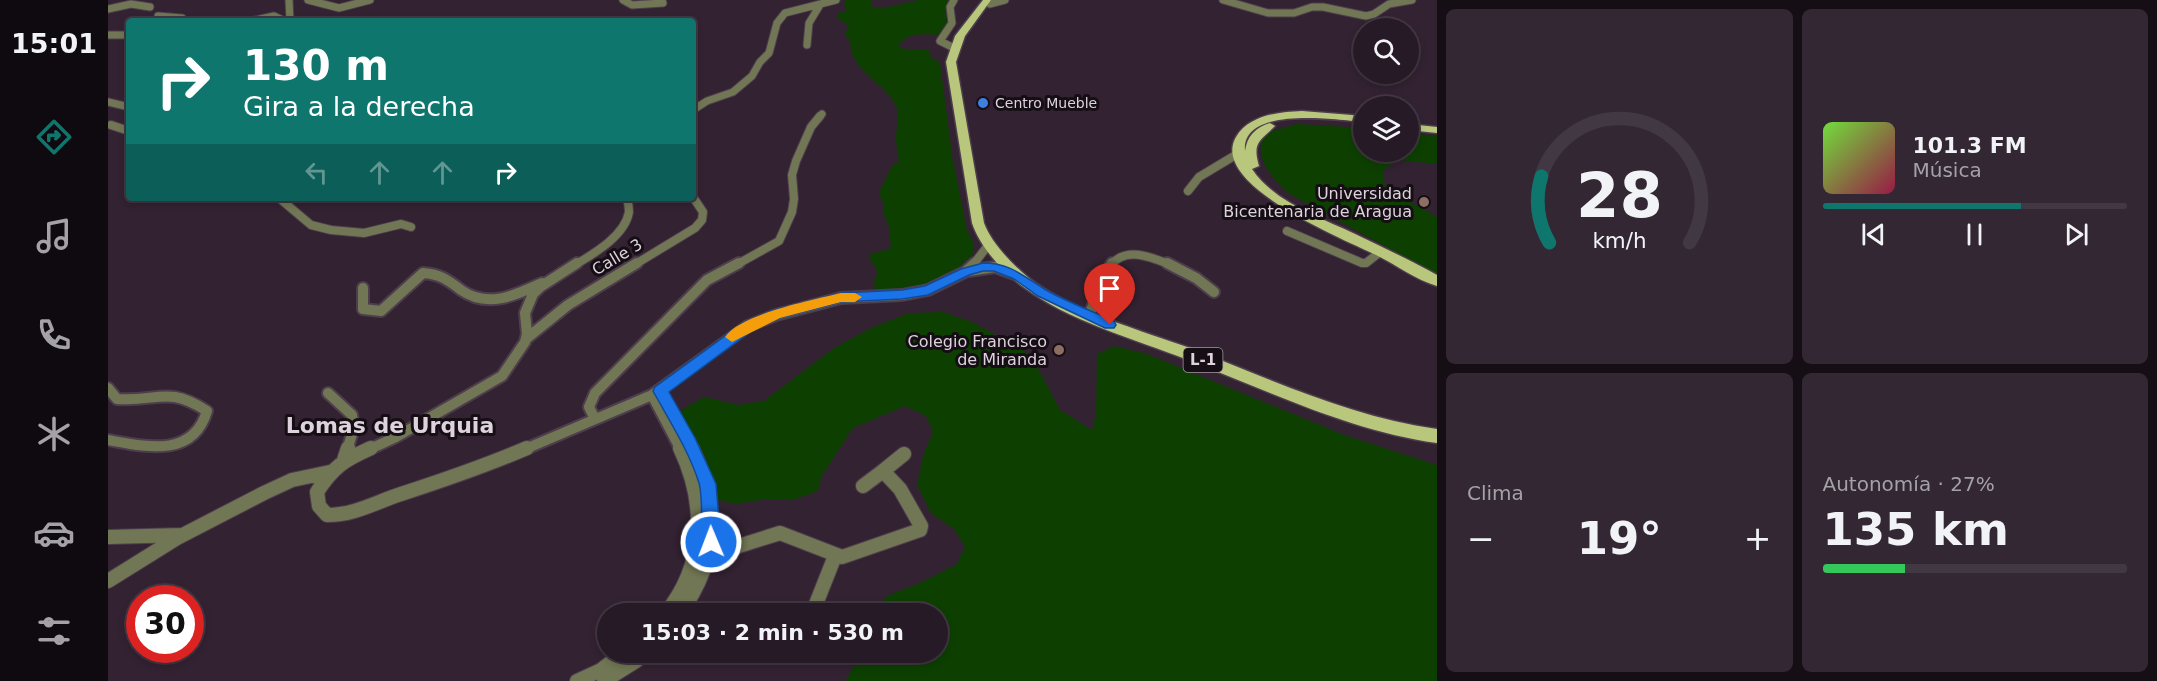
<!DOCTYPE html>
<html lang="es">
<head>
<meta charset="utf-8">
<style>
	body { margin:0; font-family:"DejaVu Sans",sans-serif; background:#322732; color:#f1f3f6; height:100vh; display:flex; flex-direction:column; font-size:22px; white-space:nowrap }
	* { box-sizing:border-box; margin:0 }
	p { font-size:20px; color:#a4a1a7 }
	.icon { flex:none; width:33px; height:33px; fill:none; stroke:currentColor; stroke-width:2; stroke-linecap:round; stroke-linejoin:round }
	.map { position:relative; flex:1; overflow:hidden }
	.drawer { display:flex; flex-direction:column; gap:9px; padding:9px; background:#150e15; width:720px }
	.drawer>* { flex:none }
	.guide { position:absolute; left:18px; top:18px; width:570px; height:183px; border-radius:6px; box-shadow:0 3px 9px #0003,0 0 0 2px #423843; background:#0f766e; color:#fff; overflow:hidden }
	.controls { position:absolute; left:1245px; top:18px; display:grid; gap:12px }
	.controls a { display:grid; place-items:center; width:66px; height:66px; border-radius:50%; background:#261a26; box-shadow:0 3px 9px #0003,0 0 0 2px #423843; font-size:30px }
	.speed { position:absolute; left:18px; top:585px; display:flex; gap:12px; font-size:30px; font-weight:700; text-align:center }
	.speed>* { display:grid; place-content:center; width:78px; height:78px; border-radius:50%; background:#261a26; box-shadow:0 3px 9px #0003,0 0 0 2px #423843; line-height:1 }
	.speed .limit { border:9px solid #d22; background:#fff; color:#111 }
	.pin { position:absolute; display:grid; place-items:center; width:51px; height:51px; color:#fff; margin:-62px -26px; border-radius:50% 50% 50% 0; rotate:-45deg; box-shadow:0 0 6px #0007 }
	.pin .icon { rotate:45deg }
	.me { position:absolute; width:66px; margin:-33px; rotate:359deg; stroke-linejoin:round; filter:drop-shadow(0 0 4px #0008) }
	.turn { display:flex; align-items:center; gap:21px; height:126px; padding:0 18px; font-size:27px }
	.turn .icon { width:78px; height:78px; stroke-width:2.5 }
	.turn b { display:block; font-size:42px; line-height:51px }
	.lanes { display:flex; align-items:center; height:57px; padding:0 18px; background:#0003; justify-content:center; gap:30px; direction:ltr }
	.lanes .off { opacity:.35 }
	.big { font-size:45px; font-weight:600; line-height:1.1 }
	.drawer .tile { flex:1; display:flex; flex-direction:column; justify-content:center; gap:9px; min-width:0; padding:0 21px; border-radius:9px; background:#322732 }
	.drawer .dial { align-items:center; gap:0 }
	.dial svg { height:156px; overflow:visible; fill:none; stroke:#423843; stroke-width:7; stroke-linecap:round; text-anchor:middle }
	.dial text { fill:#f1f3f6; stroke:none }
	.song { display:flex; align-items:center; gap:18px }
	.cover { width:72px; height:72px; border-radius:9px; background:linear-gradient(135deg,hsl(100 70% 55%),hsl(340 70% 35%)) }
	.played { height:6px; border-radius:3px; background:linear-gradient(90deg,#0f766e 65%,#423843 65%) }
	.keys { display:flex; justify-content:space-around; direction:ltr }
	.heat { display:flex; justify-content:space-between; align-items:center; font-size:33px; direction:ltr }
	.charge { height:9px; border-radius:4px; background:linear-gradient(90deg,#34c759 27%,#423843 0) }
	.drawer .tiles { flex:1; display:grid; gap:9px; grid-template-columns:repeat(2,1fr) }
	.trip { position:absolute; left:489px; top:603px; width:351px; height:60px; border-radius:30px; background:#261a26; box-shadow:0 3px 9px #0003,0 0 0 2px #423843; font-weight:600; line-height:60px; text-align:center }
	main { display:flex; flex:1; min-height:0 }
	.menu { display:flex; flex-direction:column; width:108px; justify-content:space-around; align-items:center; background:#0f0a0f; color:#a4a1a7 }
	.menu .icon { width:42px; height:42px }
	.menu .current { color:#0f766e }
	.menu b { font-size:27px; color:#f1f3f6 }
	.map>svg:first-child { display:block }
</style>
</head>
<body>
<main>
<nav class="menu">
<b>15:01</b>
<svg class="icon current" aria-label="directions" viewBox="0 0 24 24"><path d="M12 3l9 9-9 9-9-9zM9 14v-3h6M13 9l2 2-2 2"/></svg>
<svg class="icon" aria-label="music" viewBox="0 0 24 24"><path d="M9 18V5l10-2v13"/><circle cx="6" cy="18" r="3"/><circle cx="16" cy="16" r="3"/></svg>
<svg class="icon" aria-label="phone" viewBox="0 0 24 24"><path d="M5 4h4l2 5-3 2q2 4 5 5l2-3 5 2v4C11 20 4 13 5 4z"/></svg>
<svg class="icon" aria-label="climate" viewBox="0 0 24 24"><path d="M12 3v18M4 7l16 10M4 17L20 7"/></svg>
<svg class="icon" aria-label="car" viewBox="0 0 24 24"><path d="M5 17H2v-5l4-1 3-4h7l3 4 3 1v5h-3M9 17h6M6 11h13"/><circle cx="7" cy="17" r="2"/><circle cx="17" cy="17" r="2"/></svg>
<svg class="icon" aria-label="filters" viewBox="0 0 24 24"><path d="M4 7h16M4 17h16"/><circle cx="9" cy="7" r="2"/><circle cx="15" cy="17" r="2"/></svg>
</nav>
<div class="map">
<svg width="1329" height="681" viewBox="0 0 1329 681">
	<rect width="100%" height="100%" fill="#332232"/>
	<path fill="#0d3f00" d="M 738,0 L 763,0 L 764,7 L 775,8 L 810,0 L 840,0 L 838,11 L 839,25 L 832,35 C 817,34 799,32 790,46 L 799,50 L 822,50 L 822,56 L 832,63 L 844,155 L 859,230 L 866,244 L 866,253 C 833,288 812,289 767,289 L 766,280 L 770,273 L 760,255 L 783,248 L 781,227 L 775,212 L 775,203 L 771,192 L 784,166 L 791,161 C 790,154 788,146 788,138 C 788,128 792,115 788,106 C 776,81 741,71 742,39 L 737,37 L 737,33 L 741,26 L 729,18 L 729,13 L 737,12 L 738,9 L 736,2 Z
		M 1189,124 L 1255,128 L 1256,152 L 1300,152 L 1301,133 L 1329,136 L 1329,164 L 1291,160 L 1275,170 L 1277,188 L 1329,217 L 1329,275 L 1180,193 C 1164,177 1150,164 1153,141 L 1164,131 Z
		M 835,312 L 864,322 L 918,352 L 930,368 L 952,410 L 984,430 L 988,416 L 989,354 L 1007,346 L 1039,354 L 1236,435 L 1329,465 L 1329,681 L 738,681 L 752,653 L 830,652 L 830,614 L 766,613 L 768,606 L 781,595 L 812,583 L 849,564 L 857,547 L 846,529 L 823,513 L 809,485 L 816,453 L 825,432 L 818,416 L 797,406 L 745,428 L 713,477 L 710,491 L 688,499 L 660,499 L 626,504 L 606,499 C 602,467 584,441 567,414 L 596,397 L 630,405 L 656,401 L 726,348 L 765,327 L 801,313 Z"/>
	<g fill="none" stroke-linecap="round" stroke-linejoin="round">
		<g stroke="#4e3e4d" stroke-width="9">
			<path id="minor-far3" d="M 181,0 L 182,21
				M 200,0 L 231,8 L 262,0
				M 515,0 L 524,5 L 555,3 L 554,0
				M 846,0 L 842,7 L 844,23 L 832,41 L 846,48
				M 1115,0 L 1160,13 L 1186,13 L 1204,7 L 1215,7 L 1258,16 L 1266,14 L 1281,4 L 1304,0
				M 882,4 L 897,0
				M 0,9 L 23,4 L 42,7
				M 50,16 L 74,18 L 74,21
				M 143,21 L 166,16 L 177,21
				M 0,35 L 21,35
				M 699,45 L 701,23 L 712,5
				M 0,102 L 21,107
				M 585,110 L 599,101 L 625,92 L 644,76 L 652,62 L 661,53 L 669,23 L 677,13 L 728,0
				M 711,118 L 714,114"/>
		</g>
		<g stroke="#4e3e4d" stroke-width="10">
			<path id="minor-far2" d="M 3,125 L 21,131
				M 1080,191 L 1091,177 L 1131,153
				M 171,198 L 203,225 L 223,230 L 256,233 L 293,224 L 303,227
				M 1179,231 L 1254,263 L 1258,263 L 1272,252
				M 467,265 C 485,254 517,236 521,212 C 521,208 520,202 519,198
				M 526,265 L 587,228 L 594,220 L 595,212 L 585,197
				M 628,265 L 671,241 L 684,212 L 686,199 L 684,175 L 688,161 L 703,127 L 712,116
				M 865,265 L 881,244
				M 1003,265 C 1018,246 1043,257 1063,265"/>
		</g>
		<g stroke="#4e3e4d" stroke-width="14">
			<path id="minor-far1" d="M 1059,263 L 1088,278 L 1106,292
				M 860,271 L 887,267 L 909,275
				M 255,288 L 255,309 L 273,311 L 315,273 C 332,274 340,280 353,290 C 380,309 408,295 434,283
				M 983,311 L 993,282 L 1004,263
				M 419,338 L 460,305 L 529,263
				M 0,388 L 9,399 C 50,402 59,385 99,411 C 85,458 39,447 0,440
				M 553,391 L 585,450
				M 220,393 L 244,415 L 246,428 L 239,450
				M 544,395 L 573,450
				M 487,419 L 481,407 L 487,393 L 599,280 L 631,263
				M 260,450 L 288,437 L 394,376 L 417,342 L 419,334 L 417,313 L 425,294 L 432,287 L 469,263
				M 415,450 L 544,395 L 640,326 L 668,315 L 733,298 L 794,295 L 820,290 L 857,272 L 867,263"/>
		</g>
		<g stroke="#4e3e4d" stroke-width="16">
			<path id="minor" d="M 263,448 C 236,460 225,467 209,492 L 211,506 L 219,515 C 247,515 268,502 293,494 C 336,480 377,466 419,448
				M 236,460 L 240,448
				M 755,486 L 775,471
				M 0,537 L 75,535
				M 602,555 L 672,533 L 734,557 L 812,530 L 813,526 L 792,489 L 775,471 L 796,454
				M 0,581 L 69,538 L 156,493 L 184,480 L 222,472
				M 646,609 L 659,614
				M 557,614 C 597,565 599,505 572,448
				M 572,614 C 611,558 613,509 584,448
				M 704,614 L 727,556
				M 469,681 L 493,670 L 516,652
				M 496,681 L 528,661 L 537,652"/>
		</g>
		<g stroke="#4e3e4d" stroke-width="3">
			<path id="primary" d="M 875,0 L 883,0 L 857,36 L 848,62 L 876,223 C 884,244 905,265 922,279 C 962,310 1034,331 1082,348 C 1162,379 1243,417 1329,429 L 1329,443 C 1242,431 1161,391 1080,360 C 1026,339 960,321 914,286 C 894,271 872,247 864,223 L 838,62 L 847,36 Z
				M 1194,111 L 1256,116 L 1256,122 C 1229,120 1133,105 1137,151 C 1139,136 1148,127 1162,123 L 1167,126 C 1152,141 1144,142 1151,166 L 1144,169 C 1166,202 1211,217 1245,233 C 1274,247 1302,260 1329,275 L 1329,286 C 1308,280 1287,264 1268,255 C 1238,240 1100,185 1128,137 C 1141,115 1171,112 1194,111 Z
				M 1300,124 L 1329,127 L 1329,133 L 1300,130 Z"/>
		</g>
		<use href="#minor-far3" stroke="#717754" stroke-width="7"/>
		<use href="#minor-far2" stroke="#717754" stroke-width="8"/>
		<use href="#minor-far1" stroke="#717754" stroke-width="10"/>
		<use href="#minor" stroke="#717754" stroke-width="14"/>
		<use href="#primary" fill="#b9c77c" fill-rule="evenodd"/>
	</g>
	<path fill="#1a73e8" stroke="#114b97" stroke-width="1.5" d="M 875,263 C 903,263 916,277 938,290 C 959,302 984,311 1006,321 L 1008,325 L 1006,328 L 997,328 L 930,296 L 906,279 L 886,271 L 875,271 L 861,275 L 820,295 L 794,299 L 733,302 L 672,318 L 645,330 L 561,392 L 587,438 L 608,484 L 612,530 L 609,548 L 603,550 L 597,548 C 591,534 596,500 591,483 C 581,451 561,420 545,391 L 547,387 L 635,323 L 663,311 L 733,293 L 794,290 L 817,286 L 853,269 Z"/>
	<path fill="#f59e0b" d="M 733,293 L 747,293 L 754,297 L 747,302 L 733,302 L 672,318 L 624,342 L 617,337 C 632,314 705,300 733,293 Z"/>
	<circle fill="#3f7fe0" stroke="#160e15" stroke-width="2" cx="875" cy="103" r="6"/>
	<g fill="#8d6e63" stroke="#160e15" stroke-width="2">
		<circle cx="1316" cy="202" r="6"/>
		<circle cx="951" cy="350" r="6"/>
	</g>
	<g text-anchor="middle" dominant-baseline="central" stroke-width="6" stroke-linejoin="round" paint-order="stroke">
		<g font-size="14" fill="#ded3dd" stroke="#160e15" text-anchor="start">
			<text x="887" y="103">Centro Mueble</text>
		</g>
		<rect fill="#160e15" stroke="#a298a1" stroke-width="1.5" x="1075.5" y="348" width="39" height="24" rx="4.5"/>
		<g font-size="15" font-weight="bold" fill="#ded3dd">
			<text x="1095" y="360">L-1</text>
		</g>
		<g font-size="16" fill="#ded3dd" stroke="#160e15" text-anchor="end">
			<text x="1304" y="193">Universidad<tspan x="1304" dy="18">Bicentenaria de Aragua</tspan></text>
			<text x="939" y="341">Colegio Francisco<tspan x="939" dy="18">de Miranda</tspan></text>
		</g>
		<g font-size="16" fill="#ded3dd" stroke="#160e15">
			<text transform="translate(509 257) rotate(-31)">Calle 3</text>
		</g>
		<g font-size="22" font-weight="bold" fill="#ded3dd" stroke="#160e15">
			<text x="282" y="425">Lomas de Urquia</text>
		</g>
	</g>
</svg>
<div class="controls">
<a><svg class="icon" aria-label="search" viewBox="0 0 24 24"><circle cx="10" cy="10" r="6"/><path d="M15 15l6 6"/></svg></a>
<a><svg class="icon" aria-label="layers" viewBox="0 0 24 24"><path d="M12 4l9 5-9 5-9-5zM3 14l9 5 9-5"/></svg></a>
</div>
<div class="speed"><div class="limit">30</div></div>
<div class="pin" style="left:1002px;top:325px;background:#d93025"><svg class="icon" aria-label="arrive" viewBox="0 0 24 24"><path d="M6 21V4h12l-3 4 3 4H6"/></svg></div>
<svg class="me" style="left:603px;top:542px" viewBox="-20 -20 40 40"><circle r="17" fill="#1a73e8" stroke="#fff" stroke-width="3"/><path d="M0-11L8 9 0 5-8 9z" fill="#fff"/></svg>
<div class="trip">15:03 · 2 min · 530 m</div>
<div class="guide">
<div class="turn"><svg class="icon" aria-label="right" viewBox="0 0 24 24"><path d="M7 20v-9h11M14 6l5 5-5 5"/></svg><div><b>130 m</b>Gira a la derecha</div></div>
<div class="lanes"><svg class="icon off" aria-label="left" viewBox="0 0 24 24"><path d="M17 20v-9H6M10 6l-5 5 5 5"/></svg><svg class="icon off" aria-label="ahead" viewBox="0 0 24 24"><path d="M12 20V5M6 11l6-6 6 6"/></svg><svg class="icon off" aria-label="ahead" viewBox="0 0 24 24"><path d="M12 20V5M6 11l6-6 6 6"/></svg><svg class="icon" aria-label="right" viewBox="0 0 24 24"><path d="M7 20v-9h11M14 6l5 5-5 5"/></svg></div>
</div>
</div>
<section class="drawer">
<div class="tiles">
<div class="tile dial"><svg viewBox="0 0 100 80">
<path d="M14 69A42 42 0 1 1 86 69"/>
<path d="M14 69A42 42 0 0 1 10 35" stroke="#0f766e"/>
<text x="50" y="56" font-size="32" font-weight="700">28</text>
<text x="50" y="72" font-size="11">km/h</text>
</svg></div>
<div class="tile">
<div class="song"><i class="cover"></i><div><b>101.3 FM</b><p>Música</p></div></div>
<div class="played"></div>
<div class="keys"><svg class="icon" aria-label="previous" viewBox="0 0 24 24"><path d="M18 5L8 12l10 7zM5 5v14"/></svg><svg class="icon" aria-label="pause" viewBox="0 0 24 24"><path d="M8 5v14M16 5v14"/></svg><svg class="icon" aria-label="next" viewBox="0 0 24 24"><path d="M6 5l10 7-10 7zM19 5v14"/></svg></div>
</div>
<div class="tile"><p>Clima</p>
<div class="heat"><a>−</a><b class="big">19°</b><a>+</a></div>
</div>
<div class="tile"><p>Autonomía · 27%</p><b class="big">135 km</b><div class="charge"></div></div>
</div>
</section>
</main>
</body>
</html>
